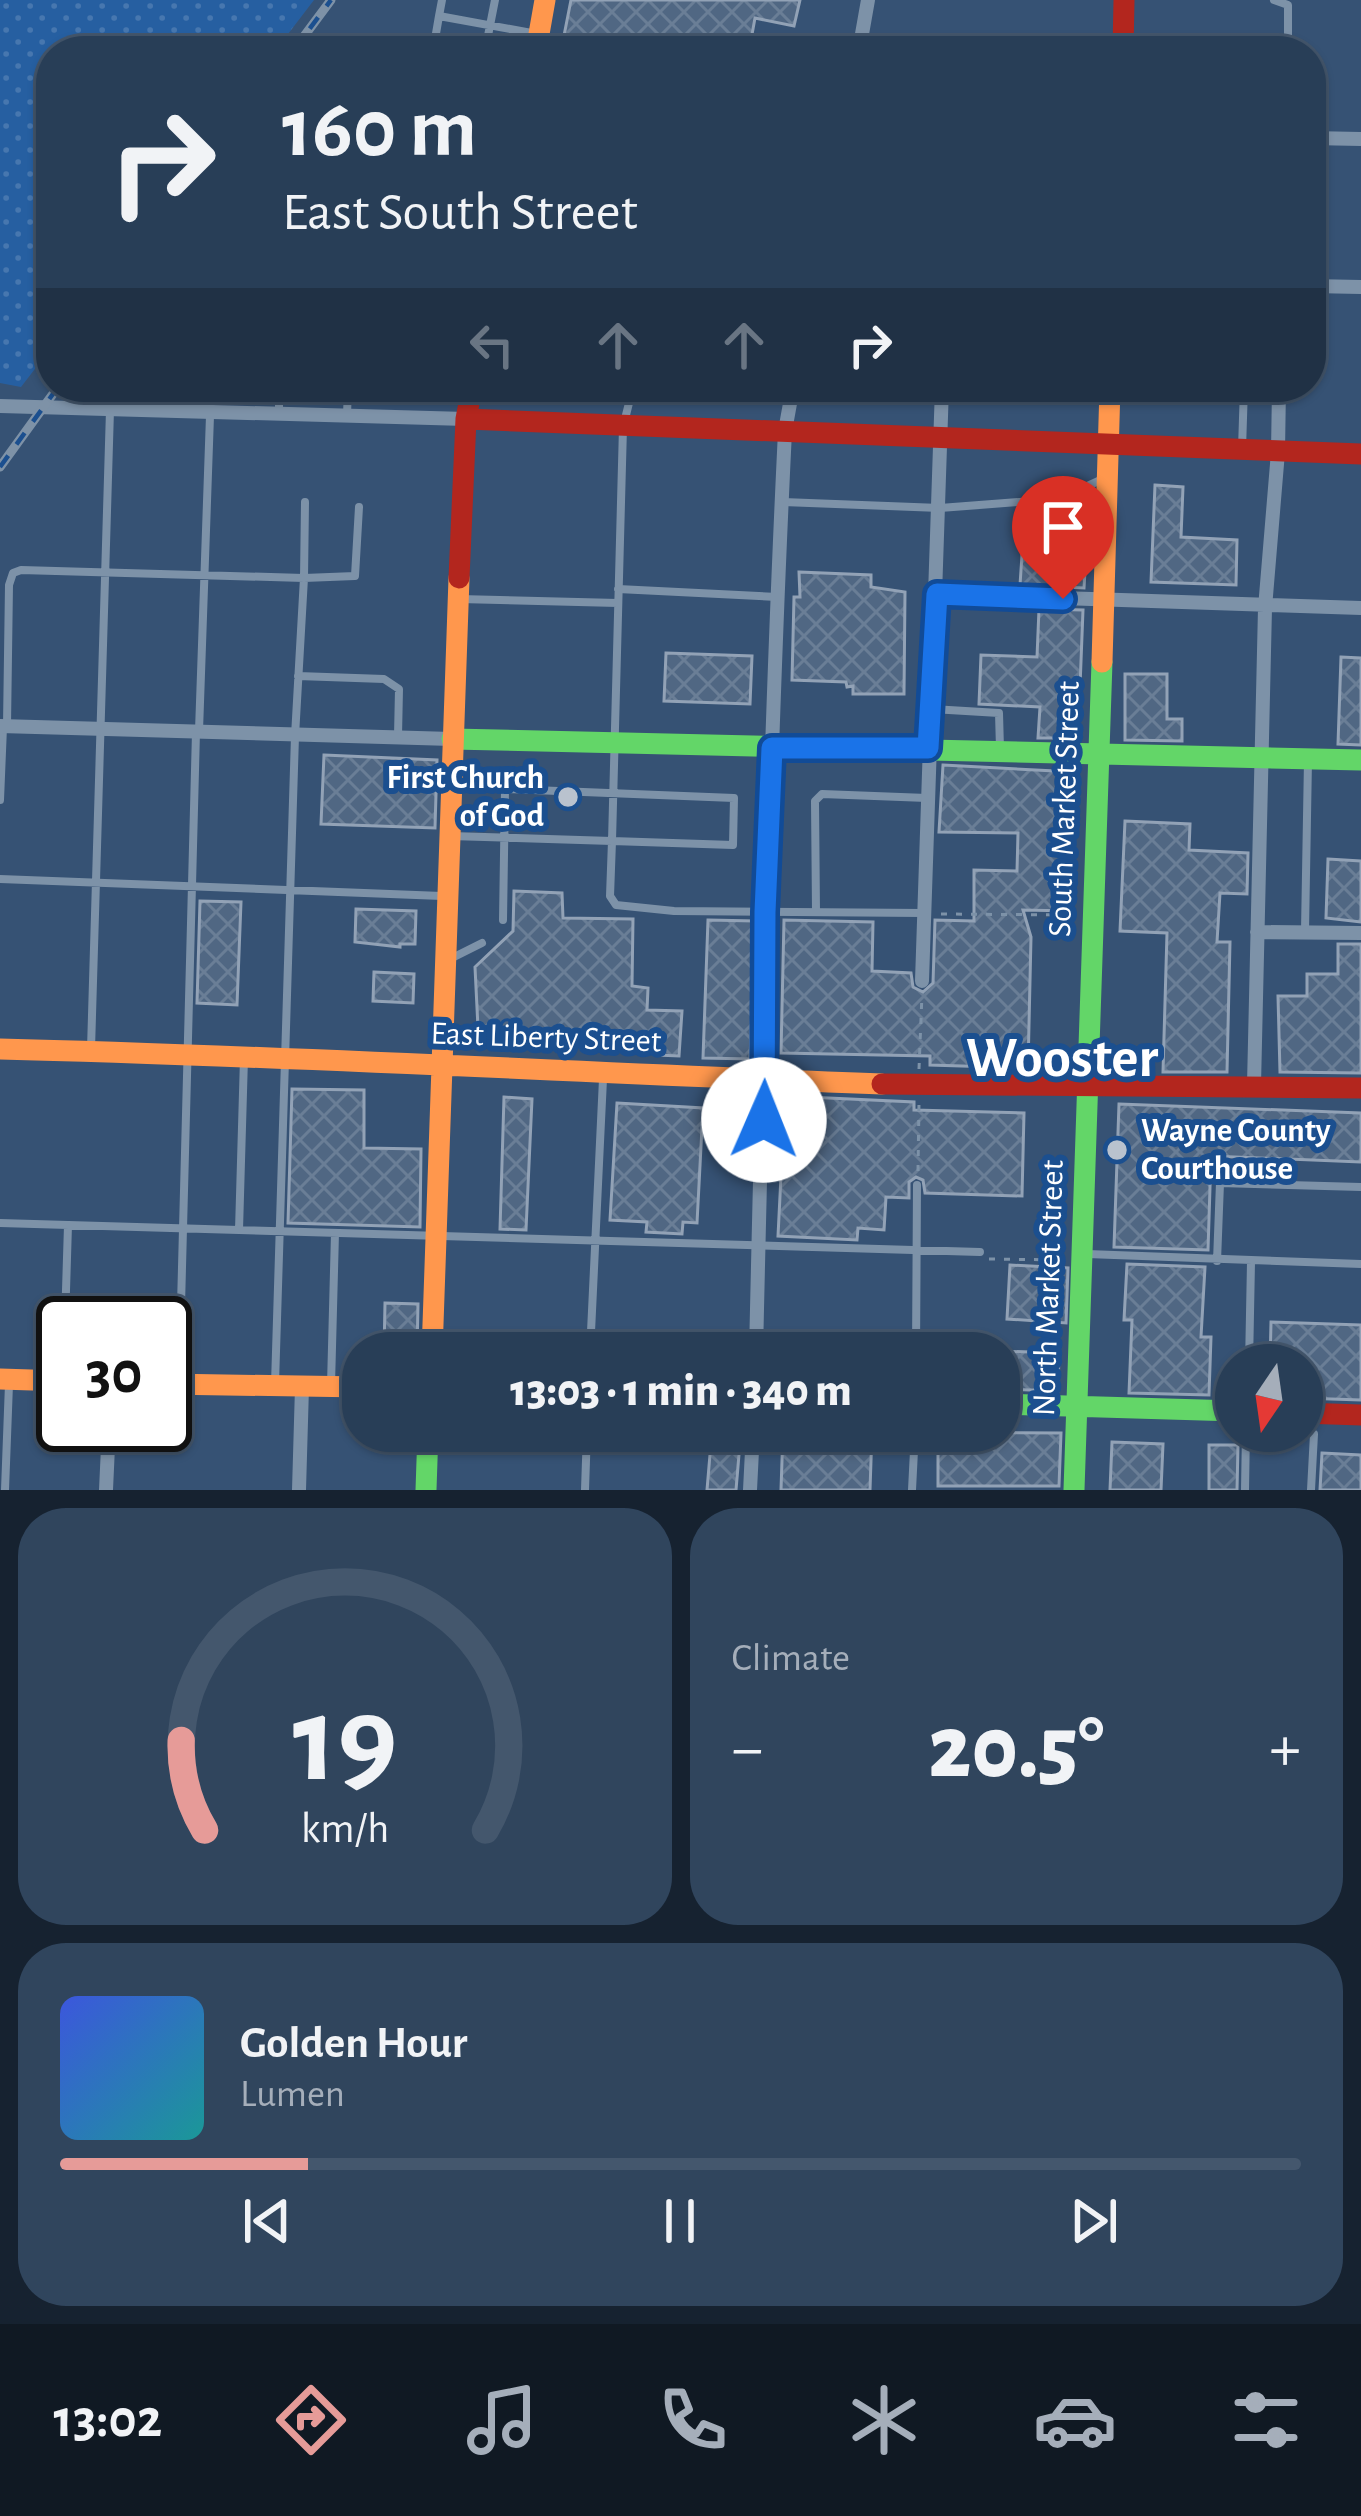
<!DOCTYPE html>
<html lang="en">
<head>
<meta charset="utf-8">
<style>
	body { margin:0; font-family:"Alegreya Sans",sans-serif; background:#30455d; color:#f1f3f6; height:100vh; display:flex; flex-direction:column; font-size:45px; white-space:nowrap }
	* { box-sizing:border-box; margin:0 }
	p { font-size:39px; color:#a5aeba }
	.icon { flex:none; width:66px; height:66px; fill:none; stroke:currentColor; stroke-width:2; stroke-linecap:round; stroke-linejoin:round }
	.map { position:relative; height:1490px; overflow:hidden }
	.panel { display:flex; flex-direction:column; gap:18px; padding:18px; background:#162230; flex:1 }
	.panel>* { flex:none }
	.top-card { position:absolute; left:36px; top:36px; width:1290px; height:366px; border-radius:48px; box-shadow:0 3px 9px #0004,0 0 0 3px #44576d; background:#283e57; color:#f1f3f6; overflow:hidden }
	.needle { width:78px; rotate:193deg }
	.buttons { position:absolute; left:1215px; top:1344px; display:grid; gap:24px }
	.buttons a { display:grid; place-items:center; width:108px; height:108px; border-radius:50%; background:#283e57; box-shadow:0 3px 9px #0004,0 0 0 3px #44576d; font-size:60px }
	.speed { position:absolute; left:36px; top:1296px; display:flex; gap:24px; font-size:60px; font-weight:700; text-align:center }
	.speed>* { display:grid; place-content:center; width:156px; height:156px; border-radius:50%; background:#283e57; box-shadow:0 3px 9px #0004,0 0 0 3px #44576d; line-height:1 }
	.speed .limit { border:6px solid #111; border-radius:18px; background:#fff; color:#111 }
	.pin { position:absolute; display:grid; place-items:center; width:102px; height:102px; color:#fff; margin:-123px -51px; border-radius:50% 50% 50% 0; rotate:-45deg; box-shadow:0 0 12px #0007 }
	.pin .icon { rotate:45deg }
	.me { position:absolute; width:132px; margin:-66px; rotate:1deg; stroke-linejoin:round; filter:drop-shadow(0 0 9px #0008) }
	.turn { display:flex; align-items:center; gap:42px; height:252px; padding:0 48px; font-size:54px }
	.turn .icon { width:156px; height:156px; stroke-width:2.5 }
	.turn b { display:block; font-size:84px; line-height:102px }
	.lanes { display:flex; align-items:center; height:114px; padding:0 48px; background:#0003; justify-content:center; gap:60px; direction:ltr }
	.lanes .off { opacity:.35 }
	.big { font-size:90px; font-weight:800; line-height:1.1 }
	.panel .widget { flex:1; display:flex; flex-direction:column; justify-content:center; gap:18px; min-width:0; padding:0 42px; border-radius:48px; background:#30455d }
	.panel .dial { align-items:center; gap:0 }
	.dial svg { height:312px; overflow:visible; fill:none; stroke:#44576d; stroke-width:7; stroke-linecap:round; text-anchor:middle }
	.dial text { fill:#f1f3f6; stroke:none }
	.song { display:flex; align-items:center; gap:36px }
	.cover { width:144px; height:144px; border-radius:18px; background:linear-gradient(135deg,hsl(230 70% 55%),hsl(180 70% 35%)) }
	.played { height:12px; border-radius:6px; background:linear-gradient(90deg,#e69b98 20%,#44576d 20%) }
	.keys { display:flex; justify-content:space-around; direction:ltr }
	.heat { display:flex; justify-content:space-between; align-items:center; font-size:66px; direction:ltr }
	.panel .tiles { flex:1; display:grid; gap:18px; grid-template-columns:1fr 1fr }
	.widget:last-child { grid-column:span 2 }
	.trip { position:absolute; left:342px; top:1332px; width:678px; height:120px; border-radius:48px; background:#283e57; box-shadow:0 3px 9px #0004,0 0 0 3px #44576d; font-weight:800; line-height:120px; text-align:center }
	.dock { display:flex; height:192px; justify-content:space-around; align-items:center; background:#101923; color:#a5aeba }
	.dock .icon { width:84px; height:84px }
	.dock .current { color:#e69b98 }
	.dock b { font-size:54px; color:#f1f3f6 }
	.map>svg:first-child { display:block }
</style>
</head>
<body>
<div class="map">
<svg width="1361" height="1490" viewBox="0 0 1361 1490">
	<defs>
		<pattern id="grass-dots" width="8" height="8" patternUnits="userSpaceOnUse" patternTransform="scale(3)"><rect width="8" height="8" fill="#265fa1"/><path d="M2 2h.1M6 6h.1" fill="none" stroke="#4777af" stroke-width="1.8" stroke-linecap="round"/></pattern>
		<pattern id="building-cross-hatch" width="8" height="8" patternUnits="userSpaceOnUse" patternTransform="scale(3)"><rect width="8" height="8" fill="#506783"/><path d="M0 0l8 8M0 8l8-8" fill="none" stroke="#6a7e96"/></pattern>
	</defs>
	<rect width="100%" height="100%" fill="#365274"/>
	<path fill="url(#grass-dots)" d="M 0,0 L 314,0 L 275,51 L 51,51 L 51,348 L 21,387 L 0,383 Z"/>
	<path fill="url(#building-cross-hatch)" stroke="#92a2b6" stroke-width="3" d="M 571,0 L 800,0 L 794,26 L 755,18 L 749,51 L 561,51 Z
		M 1155,485 L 1183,487 L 1181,537 L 1237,540 L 1236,585 L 1151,582 Z
		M 1063,506 L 1089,508 L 1084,588 L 1020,585 L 1025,510 Z
		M 799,572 L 871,575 L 871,587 L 905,592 L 904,694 L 853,694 L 853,686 L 847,687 L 846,682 L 792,680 L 794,597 L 800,597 Z
		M 1039,609 L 1083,610 L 1078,738 L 1038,738 L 1040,707 L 979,704 L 981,655 L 1037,657 Z
		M 666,653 L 752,656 L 750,704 L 664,701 Z
		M 1341,657 L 1361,658 L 1361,745 L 1338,744 Z
		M 1125,674 L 1167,674 L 1167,719 L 1182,719 L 1182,741 L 1125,740 Z
		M 324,755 L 437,760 L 435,828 L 321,824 Z
		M 943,765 L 1074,772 L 1071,911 L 1023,910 L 1031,937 L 1028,1068 L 930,1065 L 930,1056 L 781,1053 L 784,920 L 873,922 L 872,971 L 911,973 L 913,987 L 923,992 L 933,983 L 935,920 L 974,921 L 974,870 L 1017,871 L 1018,833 L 939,832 Z
		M 1125,821 L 1190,824 L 1189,850 L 1248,853 L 1247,894 L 1220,893 L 1217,942 L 1230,942 L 1227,1072 L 1163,1072 L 1167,933 L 1120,931 Z
		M 1328,859 L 1361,861 L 1361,922 L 1326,918 Z
		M 514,891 L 562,893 L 563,918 L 633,919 L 632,986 L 648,988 L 647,1010 L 682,1011 L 679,1056 L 657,1055 L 658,1035 L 478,1028 L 475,967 L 513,931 Z
		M 200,901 L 241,902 L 237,1005 L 197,1003 Z
		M 356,909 L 416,911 L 415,944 L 400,944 L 400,947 L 355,942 Z
		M 708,920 L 755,921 L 750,1059 L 703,1058 Z
		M 1338,944 L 1361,944 L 1361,1073 L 1280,1072 L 1278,996 L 1307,996 L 1307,974 L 1338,974 Z
		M 374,972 L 414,974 L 413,1003 L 373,1001 Z
		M 292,1089 L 364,1090 L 364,1148 L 421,1149 L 420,1227 L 288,1223 Z
		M 785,1096 L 914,1102 L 914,1110 L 1024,1113 L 1022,1196 L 925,1193 L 923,1180 L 916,1177 L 909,1182 L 909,1198 L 886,1197 L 884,1230 L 858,1228 L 857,1240 L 778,1236 Z
		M 504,1097 L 532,1099 L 526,1230 L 500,1229 Z
		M 617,1103 L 703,1108 L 697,1223 L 683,1222 L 682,1234 L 646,1232 L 647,1222 L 610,1220 Z
		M 1119,1104 L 1361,1113 L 1361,1162 L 1211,1156 L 1208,1250 L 1114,1247 Z
		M 1127,1264 L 1205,1267 L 1201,1337 L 1211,1337 L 1209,1395 L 1129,1393 L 1132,1320 L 1124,1320 Z
		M 1010,1265 L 1068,1268 L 1066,1323 L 1007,1319 Z
		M 385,1303 L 418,1304 L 417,1353 L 384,1353 Z
		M 1271,1322 L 1361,1325 L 1361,1400 L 1302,1398 L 1302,1365 L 1270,1365 Z
		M 999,1351 L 1059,1353 L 1058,1391 L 999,1389 Z
		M 712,1431 L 741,1431 L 736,1490 L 707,1490 Z
		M 783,1431 L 872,1431 L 870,1490 L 781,1490 Z
		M 938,1432 L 1061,1433 L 1059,1486 L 938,1486 Z
		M 1112,1442 L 1163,1444 L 1161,1490 L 1110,1490 Z
		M 1209,1445 L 1238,1445 L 1237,1490 L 1209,1490 Z
		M 1322,1453 L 1361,1455 L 1361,1490 L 1320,1490 Z"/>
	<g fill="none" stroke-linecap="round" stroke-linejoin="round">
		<path stroke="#7d92a8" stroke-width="3" stroke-dasharray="6 9" stroke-linecap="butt" d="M 941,914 L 1075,915
			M 919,1069 L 922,994
			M 918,1171 L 919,1102
			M 989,1259 L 1063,1260"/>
		<path stroke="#7d92a8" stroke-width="8" d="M 1274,0 L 1288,5 L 1288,51
			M 439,16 L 442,0
			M 433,51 L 439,16 L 537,34
			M 485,51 L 495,0
			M 279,387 L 279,413
			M 347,415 L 348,387
			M 1242,449 L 1244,387
			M 305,502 L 304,578 L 355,576 L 359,507
			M 783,502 L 940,508 L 1059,499 L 1105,478
			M 618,589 L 777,597
			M 459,599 L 618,603
			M 298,676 L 384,679 L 399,689 L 398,736
			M 932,709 L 999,713 L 1000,749
			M 7,725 L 9,585 L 13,573 L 21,570 L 304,578 L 295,736 L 275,1384
			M 199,731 L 211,387
			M 0,800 L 3,727
			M 450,836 L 612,841 L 623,427 L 633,387
			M 0,879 L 442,896
			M 816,912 L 815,801 L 822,794 L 927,798
			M 503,920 L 505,789 L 734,798 L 733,845 L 612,841 L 610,896 L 616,905 L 674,911 L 923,913
			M 1305,931 L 1308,760
			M 448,960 L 482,943
			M 91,1049 L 110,410
			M 0,1223 L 980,1252
			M 239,1230 L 244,1058
			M 1087,1254 L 1361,1264
			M 1217,1261 L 1220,1183 L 1361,1187
			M 65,1323 L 68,1225
			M 590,1353 L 603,1079
			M 916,1353 L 917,1185
			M 1249,1365 L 1251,1262
			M 36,1378 L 38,1362 L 63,1343
			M 179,1382 L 196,732
			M 331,1385 L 335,1233
			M 5,1490 L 9,1384
			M 585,1490 L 587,1431
			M 912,1490 L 915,1431
			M 1245,1490 L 1246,1431
			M 1311,1490 L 1314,1434"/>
		<path stroke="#7d92a8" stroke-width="14" d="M 859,51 L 868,0
			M 1311,138 L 1361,139
			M 1311,286 L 1361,287
			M 0,406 L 466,419
			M 937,594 L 1361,608
			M 0,726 L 452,739
			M 1257,932 L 1361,933
			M 922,981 L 942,387
			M 1254,1085 L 1265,608 L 1278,452 L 1279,387
			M 756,1353 C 763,1045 770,738 785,431 L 793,387
			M 106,1490 L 109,1425
			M 299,1490 L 302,1387
			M 750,1490 L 753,1431"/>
		<path stroke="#63d668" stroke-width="21" d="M 452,739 L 1361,760
			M 999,1404 L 1236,1411
			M 426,1490 L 428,1431
			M 1074,1490 L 1102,662"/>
		<path stroke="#ff974d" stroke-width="21" d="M 536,51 L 545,0
			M 1102,662 L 1110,387
			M 0,1049 C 294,1056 588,1073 882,1084
			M 432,1353 L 459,578
			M 0,1379 L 63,1381
			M 165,1384 L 363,1387"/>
		<path stroke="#b3261e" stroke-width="21" d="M 1123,51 L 1124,0
			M 466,419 L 1361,454
			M 459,578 L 466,419 L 472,387
			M 882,1084 L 1361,1088
			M 1302,1413 L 1361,1415"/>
		<g stroke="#7e92a7" stroke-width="9">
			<path id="rail" d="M 293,51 L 331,0
				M 0,467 L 58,387"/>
		</g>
		<use href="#rail" stroke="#1b4f8f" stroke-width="4.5" stroke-dasharray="14" stroke-linecap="butt"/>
	</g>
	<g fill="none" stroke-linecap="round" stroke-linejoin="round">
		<g stroke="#114b97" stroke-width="30">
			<path id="route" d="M 764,1120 L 765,912 L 772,748 L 928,748 L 937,594 L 1063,599"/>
		</g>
		<use href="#route" stroke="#1a73e8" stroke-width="21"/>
	</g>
	<g fill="#b9c2ce" stroke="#1b4f8f" stroke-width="4.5">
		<circle cx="568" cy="797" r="12"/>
		<circle cx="1117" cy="1150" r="12"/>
	</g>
	<g text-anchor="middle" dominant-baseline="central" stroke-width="12" stroke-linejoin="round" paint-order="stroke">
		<g font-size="33" font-weight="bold" fill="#fff" stroke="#1b4f8f" text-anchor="end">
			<text x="544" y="778">First Church<tspan x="544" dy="38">of God</tspan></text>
			<text x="1141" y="1131" text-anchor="start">Wayne County<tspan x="1141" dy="38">Courthouse</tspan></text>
		</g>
		<g font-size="33" fill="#fff" stroke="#1b4f8f">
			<text transform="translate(1065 809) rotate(-88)">South Market Street</text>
			<text transform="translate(546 1038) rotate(2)">East Liberty Street</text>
			<text transform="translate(1049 1288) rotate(-88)">North Market Street</text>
		</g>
		<g font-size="57" font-weight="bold" fill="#fff" stroke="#1b4f8f">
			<text x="1062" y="1058">Wooster</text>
		</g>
	</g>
</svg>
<div class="buttons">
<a><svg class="needle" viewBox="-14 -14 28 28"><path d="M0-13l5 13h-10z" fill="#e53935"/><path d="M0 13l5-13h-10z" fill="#a5aeba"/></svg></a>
</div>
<div class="speed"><div class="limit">30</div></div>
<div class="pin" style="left:1063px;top:599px;background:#d93025"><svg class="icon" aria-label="arrive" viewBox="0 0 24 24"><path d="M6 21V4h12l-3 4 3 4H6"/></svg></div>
<svg class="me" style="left:764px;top:1120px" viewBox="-20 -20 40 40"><circle r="19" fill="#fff"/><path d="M0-13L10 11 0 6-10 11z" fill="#1a73e8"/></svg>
<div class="trip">13:03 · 1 min · 340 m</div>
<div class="top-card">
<div class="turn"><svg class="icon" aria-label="right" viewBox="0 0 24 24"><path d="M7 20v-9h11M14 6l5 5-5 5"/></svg><div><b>160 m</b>East South Street</div></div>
<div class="lanes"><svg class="icon off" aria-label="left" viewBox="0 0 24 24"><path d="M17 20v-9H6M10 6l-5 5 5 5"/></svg><svg class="icon off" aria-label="ahead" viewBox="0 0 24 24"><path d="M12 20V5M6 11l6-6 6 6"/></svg><svg class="icon off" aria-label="ahead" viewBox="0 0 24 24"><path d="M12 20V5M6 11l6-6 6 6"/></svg><svg class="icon" aria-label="right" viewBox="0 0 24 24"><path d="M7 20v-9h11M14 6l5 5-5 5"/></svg></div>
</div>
</div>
<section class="panel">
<div class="tiles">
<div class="widget dial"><svg viewBox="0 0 100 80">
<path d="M14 69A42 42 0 1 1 86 69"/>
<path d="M14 69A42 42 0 0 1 8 46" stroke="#e69b98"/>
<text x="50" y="56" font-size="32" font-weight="700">19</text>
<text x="50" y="72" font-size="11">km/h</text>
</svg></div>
<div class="widget"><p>Climate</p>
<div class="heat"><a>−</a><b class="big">20.5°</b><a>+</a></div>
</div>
<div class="widget">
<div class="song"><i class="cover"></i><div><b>Golden Hour</b><p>Lumen</p></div></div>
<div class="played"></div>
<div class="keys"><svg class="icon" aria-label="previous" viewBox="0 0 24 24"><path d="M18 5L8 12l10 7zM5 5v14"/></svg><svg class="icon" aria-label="pause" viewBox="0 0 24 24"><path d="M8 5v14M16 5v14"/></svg><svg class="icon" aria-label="next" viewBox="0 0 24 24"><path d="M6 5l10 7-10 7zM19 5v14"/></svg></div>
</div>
</div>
</section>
<nav class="dock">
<b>13:02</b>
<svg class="icon current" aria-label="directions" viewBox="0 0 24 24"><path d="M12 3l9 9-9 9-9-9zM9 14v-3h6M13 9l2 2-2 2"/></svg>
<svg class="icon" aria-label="music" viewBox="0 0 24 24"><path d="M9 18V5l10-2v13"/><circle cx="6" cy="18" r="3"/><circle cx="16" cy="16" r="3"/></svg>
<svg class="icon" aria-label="phone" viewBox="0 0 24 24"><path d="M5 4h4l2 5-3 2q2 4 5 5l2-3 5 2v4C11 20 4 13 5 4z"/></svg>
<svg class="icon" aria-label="climate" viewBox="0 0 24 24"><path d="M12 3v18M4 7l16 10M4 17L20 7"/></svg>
<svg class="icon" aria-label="car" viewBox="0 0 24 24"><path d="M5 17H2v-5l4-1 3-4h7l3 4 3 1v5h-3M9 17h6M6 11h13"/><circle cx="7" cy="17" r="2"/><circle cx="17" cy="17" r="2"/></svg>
<svg class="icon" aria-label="filters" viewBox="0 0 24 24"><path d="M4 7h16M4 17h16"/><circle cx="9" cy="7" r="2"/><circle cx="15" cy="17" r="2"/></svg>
</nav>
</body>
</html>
